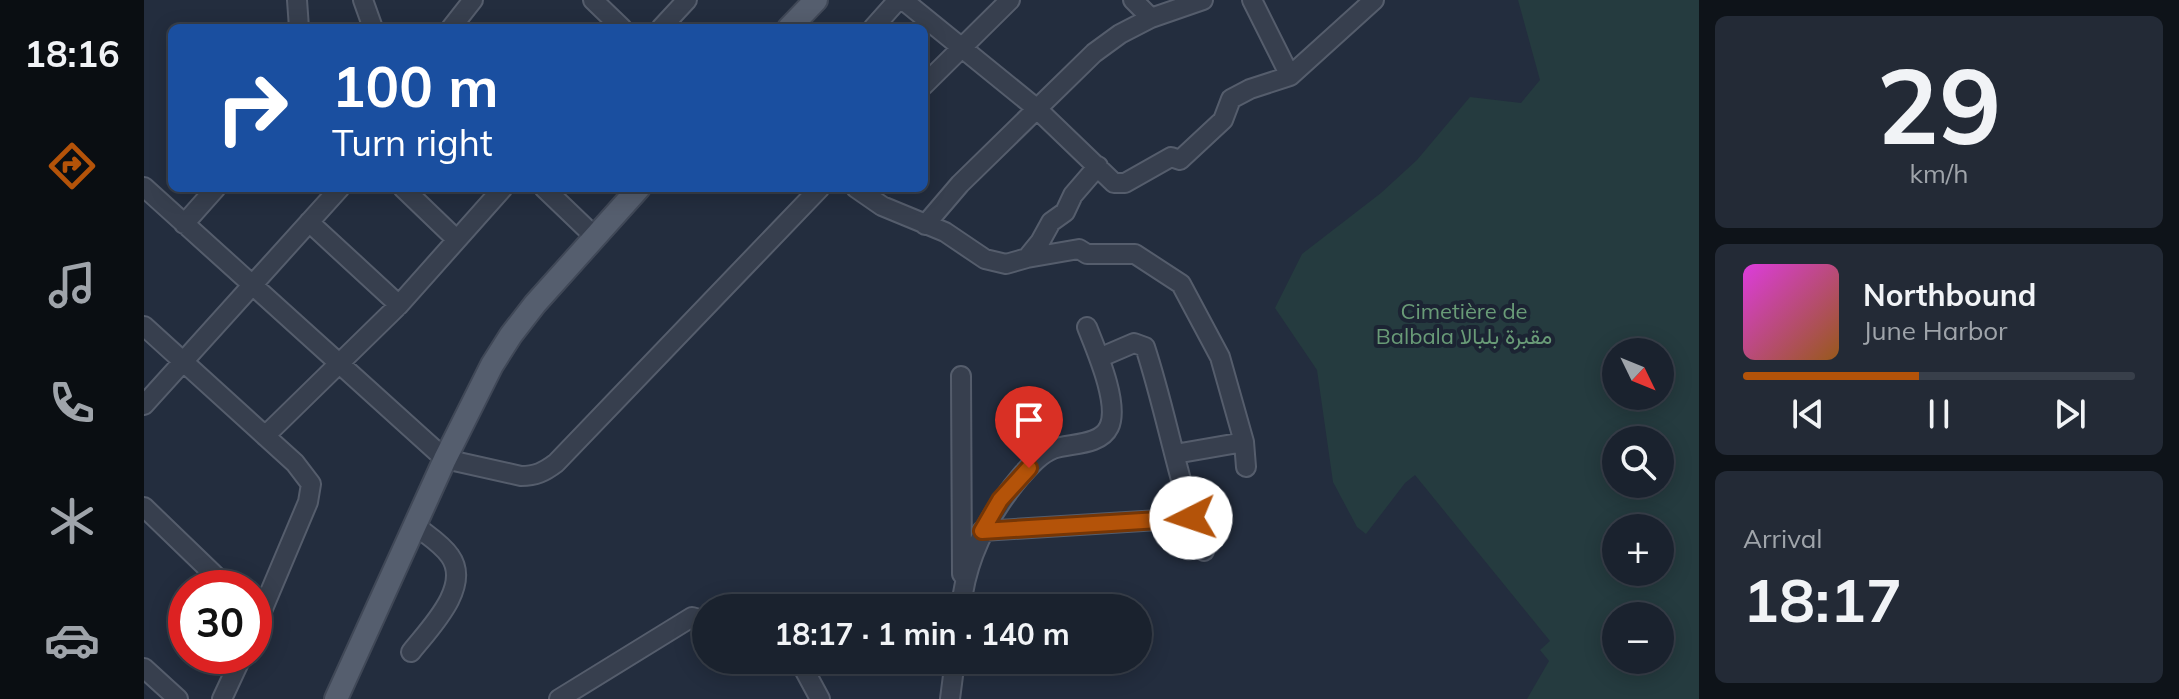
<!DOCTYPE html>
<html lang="en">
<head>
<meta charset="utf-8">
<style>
	body { margin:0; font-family:Mulish,Vazirmatn,sans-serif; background:#232a36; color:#f1f3f6; height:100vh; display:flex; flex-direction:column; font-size:30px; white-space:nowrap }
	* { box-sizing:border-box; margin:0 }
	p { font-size:26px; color:#9fa4aa }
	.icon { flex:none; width:44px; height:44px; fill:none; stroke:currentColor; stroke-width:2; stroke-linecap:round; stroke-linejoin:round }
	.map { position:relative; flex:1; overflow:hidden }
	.details { display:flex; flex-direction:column; gap:16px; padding:16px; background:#0e1319; width:480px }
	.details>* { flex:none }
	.banner { position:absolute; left:24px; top:24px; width:760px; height:168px; border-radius:12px; box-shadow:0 4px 20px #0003,0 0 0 2px #383f4a; background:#1a4fa0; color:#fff; overflow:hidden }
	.needle { width:52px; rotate:133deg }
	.tools { position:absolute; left:1458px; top:338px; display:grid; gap:16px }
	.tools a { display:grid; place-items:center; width:72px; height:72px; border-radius:50%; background:#1a222e; box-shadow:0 4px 20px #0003,0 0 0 2px #383f4a; font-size:40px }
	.speed { position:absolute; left:24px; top:570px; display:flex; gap:16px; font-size:40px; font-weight:700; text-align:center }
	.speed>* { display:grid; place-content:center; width:104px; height:104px; border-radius:50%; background:#1a222e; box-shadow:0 4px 20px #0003,0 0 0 2px #383f4a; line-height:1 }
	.speed .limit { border:12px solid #d22; background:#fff; color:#111 }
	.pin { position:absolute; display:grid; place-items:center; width:68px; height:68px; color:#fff; margin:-82px -34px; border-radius:50% 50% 50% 0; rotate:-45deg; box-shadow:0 0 8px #0007 }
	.pin .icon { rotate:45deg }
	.me { position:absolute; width:88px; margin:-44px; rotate:266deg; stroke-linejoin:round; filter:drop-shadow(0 0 6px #0008) }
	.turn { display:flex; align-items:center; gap:28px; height:168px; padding:0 32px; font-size:36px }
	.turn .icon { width:104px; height:104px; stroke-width:2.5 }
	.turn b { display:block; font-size:56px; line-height:68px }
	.big { font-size:60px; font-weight:700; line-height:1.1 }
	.details .card { flex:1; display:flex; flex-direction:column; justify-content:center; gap:12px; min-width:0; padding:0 28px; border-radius:12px; background:#232a36 }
	.details .dial { align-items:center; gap:0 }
	.dial b { font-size:104px; line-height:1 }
	.song { display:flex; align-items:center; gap:24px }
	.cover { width:96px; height:96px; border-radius:12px; background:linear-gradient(135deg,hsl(300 70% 55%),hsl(30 70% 35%)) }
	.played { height:8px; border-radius:4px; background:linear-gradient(90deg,#b45309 45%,#383f4a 45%) }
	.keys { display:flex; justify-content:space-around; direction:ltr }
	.trip { position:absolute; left:548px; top:594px; width:460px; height:80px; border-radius:40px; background:#1a222e; box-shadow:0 4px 20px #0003,0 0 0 2px #383f4a; font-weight:700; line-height:80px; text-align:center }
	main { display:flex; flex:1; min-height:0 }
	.menu { display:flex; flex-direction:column; width:144px; justify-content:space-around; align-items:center; background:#0a0e12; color:#9fa4aa }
	.menu .icon { width:56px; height:56px }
	.menu .selected { color:#b45309 }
	.menu b { font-size:36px; color:#f1f3f6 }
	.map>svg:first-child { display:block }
</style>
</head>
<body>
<main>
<nav class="menu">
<b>18:16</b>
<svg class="icon selected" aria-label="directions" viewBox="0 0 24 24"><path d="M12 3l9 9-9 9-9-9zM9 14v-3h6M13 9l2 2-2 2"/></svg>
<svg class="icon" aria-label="music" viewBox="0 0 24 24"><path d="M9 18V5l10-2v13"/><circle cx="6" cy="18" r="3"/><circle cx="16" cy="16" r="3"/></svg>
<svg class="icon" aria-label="phone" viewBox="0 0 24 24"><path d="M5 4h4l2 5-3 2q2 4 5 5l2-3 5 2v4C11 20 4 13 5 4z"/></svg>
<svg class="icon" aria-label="climate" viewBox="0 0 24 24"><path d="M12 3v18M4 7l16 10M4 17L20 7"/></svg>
<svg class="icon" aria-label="car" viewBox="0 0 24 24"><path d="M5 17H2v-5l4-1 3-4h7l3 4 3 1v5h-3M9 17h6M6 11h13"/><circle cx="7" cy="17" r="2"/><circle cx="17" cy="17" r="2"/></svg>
</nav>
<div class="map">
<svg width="1555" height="699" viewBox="0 0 1555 699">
	<rect width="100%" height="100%" fill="#232d3e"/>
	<path fill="#253b3f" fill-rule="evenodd" d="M 1374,0 L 1555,0 L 1555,699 L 1383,699 L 1405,661 L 1396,650 L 1406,641 L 1271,475 L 1261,483 L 1222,534 L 1213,527 L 1189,482 L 1173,370 L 1131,308 L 1158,254 L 1237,193 L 1273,160 L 1326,97 L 1377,103 L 1396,80 ZM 1472,352 L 1516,352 L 1516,396 L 1472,396 ZM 1472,440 L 1516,440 L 1516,484 L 1472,484 ZM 1472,528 L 1516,528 L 1516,572 L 1472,572 ZM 1472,616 L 1516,616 L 1516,660 L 1472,660 Z"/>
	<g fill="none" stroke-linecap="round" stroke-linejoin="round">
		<g stroke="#555d6c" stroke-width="22">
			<path id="minor" d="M 153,0 L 155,28
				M 219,0 L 229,28
				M 449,0 L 478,28
				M 759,0 L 892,108 L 970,183 L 981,183 L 1027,157 L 1036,160 L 1079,120 L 1087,99 L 1106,89 L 1146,76 L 1230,0
				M 989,0 L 1007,18
				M 1108,0 L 1146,76
				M 307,28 L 329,0
				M 517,28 L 543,0
				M 729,28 L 754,0
				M 780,85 L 866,0
				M 0,187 L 301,459 L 377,476 C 392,476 400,472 412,463 L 676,188
				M 259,188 L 312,239
				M 400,188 L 450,236
				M 712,188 L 738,206 L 801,232 L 841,259 L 862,264 L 883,258 L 896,242 L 907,222 L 921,212 L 929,195 L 954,166
				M 165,222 L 255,305
				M 40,224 L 72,188
				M 781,225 L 816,184 L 950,53 L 976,34 L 1007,18 L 1059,0
				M 883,258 L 935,249 L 943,254 L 991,254 L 1037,284 L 1076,357 L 1100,442 L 1102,467
				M 0,326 L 151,463 L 167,484 L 164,502 L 110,630
				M 955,358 L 990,343 L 1001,347 C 1023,414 1034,485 1060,551
				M 817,376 L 818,574
				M 0,405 L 196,188
				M 121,436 L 255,305 L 359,188
				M 1031,454 L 1100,442
				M 0,507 L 84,588
				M 838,531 L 1047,518
				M 817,608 C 822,557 844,515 877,476 C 886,466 896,454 909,449 C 926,443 956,446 965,427 C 976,404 952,350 943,327
				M 267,652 C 285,629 328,587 306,556 C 298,544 283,535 272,526
				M 655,660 L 676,699
				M 0,668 L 34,699
				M 78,699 L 98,656
				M 415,699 L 548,617 L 562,621
				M 806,699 L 811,660"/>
		</g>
		<g stroke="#404857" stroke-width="26">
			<path id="major" d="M 645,28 L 672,0
				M 192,699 L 301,459 L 348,365 L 367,335 L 391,304 L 495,188"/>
		</g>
		<use href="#minor" stroke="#373f4e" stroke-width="18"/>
		<use href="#major" stroke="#555e6e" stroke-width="22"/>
	</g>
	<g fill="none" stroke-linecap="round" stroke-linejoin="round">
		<g stroke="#753606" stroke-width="20">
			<path id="route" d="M 885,468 L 856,500 L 838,531 L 1047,518"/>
		</g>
		<use href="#route" stroke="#b45309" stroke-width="14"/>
	</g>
	<g text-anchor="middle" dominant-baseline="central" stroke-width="8" stroke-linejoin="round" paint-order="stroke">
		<g font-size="22" fill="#699b77" stroke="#1c2433">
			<text x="1320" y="311">Cimetière de<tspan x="1320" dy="25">Balbala مقبرة بلبالا</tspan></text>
		</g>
	</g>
</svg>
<div class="tools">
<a><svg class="needle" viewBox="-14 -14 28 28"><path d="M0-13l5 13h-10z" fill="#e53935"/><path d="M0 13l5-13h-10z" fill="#9fa4aa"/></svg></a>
<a><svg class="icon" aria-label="search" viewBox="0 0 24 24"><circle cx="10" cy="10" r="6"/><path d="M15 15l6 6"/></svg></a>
<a>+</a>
<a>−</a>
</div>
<div class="speed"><div class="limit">30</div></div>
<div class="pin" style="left:885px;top:468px;background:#d93025"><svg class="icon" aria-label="arrive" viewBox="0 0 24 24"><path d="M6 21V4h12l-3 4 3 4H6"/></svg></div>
<svg class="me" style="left:1047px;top:518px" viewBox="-20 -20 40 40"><circle r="19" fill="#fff"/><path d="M0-13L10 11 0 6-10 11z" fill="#b45309"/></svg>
<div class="trip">18:17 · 1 min · 140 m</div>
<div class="banner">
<div class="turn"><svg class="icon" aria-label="right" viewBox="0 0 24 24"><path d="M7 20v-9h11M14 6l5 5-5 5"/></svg><div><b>100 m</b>Turn right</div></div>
</div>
</div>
<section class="details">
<div class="card dial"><b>29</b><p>km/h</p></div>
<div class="card">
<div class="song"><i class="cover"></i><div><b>Northbound</b><p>June Harbor</p></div></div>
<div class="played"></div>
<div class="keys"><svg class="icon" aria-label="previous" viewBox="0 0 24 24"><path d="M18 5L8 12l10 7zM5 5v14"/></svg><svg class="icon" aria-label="pause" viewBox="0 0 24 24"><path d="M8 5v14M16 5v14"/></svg><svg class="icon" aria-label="next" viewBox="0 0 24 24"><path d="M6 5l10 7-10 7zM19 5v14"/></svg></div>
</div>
<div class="card"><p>Arrival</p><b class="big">18:17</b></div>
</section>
</main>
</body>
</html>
